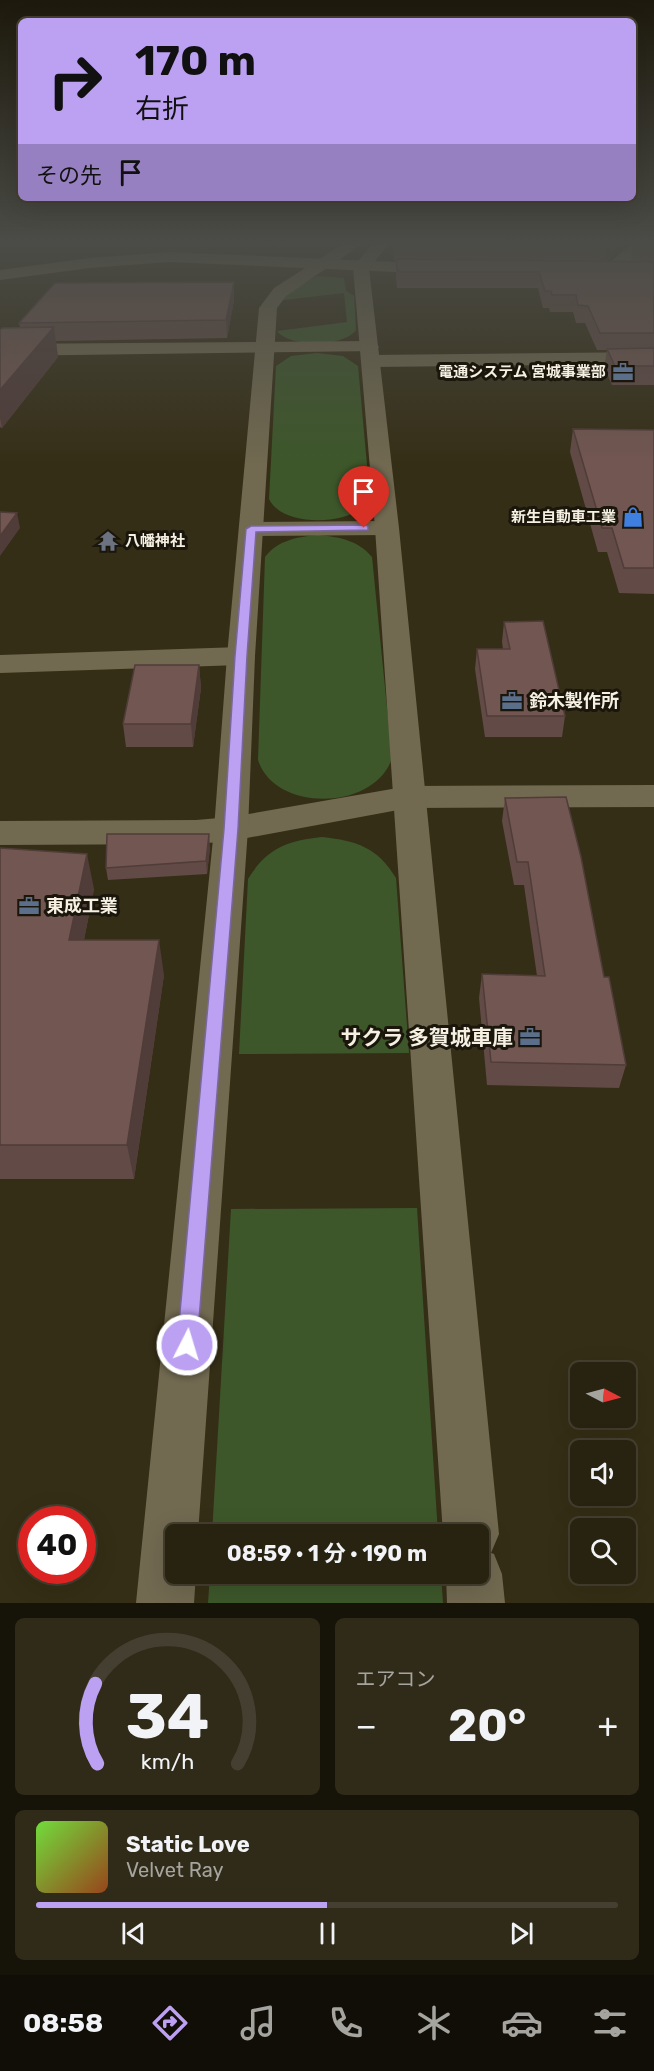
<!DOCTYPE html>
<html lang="ja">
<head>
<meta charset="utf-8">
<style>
	body { margin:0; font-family:Rubik,"Noto Sans JP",sans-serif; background:#302a19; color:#f1f3f6; height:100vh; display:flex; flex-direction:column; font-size:22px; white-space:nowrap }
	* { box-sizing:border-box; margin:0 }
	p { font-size:20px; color:#a5a49f }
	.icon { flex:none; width:33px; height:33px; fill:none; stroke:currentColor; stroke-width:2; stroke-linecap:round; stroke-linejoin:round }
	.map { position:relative; height:1603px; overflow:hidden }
	.sheet { display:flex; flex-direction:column; gap:15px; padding:15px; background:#161309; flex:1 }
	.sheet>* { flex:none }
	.guide { position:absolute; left:18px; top:18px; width:618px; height:183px; border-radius:9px; box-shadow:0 6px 24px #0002,0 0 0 2px #443f30; background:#bca0f2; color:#111; overflow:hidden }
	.needle { width:39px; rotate:96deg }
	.tools { position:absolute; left:570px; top:1362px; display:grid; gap:12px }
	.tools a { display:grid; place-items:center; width:66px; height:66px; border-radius:9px; background:#282210; box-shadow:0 6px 24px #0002,0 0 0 2px #443f30; font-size:30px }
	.speed { position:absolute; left:18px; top:1506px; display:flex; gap:12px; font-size:30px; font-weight:700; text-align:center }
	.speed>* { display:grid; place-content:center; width:78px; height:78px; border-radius:50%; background:#282210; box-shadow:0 6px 24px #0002,0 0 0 2px #443f30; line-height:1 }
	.speed .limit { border:9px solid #d22; background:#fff; color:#111 }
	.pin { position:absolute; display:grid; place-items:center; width:51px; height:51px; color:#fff; margin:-62px -26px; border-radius:50% 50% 50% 0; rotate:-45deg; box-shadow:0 0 6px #0007 }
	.pin .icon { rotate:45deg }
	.me { position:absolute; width:66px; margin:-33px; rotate:5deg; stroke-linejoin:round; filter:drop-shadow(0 0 4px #0008) }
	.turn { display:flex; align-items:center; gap:21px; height:126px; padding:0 18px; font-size:27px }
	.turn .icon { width:78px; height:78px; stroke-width:2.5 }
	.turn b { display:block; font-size:42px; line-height:51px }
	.then { display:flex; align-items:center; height:57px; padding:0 18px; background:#0003; gap:12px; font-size:22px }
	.big { font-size:45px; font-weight:700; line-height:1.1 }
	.sheet .card { flex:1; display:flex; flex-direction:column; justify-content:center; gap:9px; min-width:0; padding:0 21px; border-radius:9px; background:#302a19 }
	.sheet .dial { align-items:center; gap:0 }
	.dial svg { height:156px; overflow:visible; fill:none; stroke:#443f30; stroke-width:7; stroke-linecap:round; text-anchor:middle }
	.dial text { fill:#f1f3f6; stroke:none }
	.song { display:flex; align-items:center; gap:18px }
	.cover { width:72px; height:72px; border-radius:9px; background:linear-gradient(135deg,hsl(100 70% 55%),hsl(20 70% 35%)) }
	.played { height:6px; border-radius:3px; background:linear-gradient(90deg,#bca0f2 50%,#443f30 50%) }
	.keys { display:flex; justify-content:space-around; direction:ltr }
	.heat { display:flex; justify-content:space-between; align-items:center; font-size:33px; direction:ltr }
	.sheet .tiles { flex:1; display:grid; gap:15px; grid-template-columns:1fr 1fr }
	.card:last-child { grid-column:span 2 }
	.trip { position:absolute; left:165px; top:1524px; width:324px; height:60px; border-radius:9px; background:#282210; box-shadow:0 6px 24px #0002,0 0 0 2px #443f30; font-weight:700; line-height:60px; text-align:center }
	.tabs { display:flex; height:96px; justify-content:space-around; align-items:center; background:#100e06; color:#a5a49f }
	.tabs .icon { width:42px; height:42px }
	.tabs .current { color:#bca0f2 }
	.tabs b { font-size:27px; color:#f1f3f6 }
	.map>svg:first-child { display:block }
</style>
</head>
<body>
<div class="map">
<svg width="654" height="1603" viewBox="0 0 654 1603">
	<rect width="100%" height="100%" fill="#352e16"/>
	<path fill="#3d572a" d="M 317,276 L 344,278 L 346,291 L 354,296 L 356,330 C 344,347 290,348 277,331 L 347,322 L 344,293 L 283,300 L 288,292 Z
		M 317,353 L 343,356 L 358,366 L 370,498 C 356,527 282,528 269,499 L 276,366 L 291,356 Z
		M 318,535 C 339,537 358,540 372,557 L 392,758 C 375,811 275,813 258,760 L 265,557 C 278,540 297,537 318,535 Z
		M 322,837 C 357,841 377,847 396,878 L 409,1053 L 239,1054 L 248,879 C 267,848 287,841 322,837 Z
		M 417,1208 L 438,1534 L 212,1534 L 231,1209 Z
		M 210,1574 L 441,1574 L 443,1603 L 208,1603 Z"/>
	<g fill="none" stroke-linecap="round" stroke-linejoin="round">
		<path fill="#716950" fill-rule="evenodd" d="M 634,245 L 642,250 L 615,275 L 579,275 L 571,270 L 579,265 L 605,266 L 628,247 Z
			M 169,252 L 441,264 L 449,269 L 441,274 L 169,262 L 90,268 L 0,280 L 0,270 L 90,258 Z
			M 369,341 L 376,343 L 379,347 L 376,351 L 0,356 L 0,344 Z
			M 654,352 L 654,364 L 371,367 L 364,365 L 361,361 L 364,357 L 371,355 Z
			M 387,521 L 396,523 L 399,528 L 396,533 L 387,535 L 251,536 L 242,534 L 239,529 L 242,524 L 251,522 Z
			M 241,647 L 251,650 L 255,656 L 251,662 L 241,665 L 0,673 L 0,655 Z
			M 654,785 L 654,807 L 409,808 L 231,841 L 196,844 L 0,845 L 0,821 L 196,820 L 231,817 L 409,786 Z"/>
		<path fill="#716950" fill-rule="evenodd" d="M 346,242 L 365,242 L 286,296 L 277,308 L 255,656 L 248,829 L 198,1534 L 176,1534 L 176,1574 L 196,1574 L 194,1603 L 136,1603 L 214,829 L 227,656 L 259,308 L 274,288 Z
			M 374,242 L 391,242 L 369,268 L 399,528 L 499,1534 L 491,1553 L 494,1554 L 502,1574 L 505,1603 L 447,1603 L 446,1574 L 478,1574 L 478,1534 L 443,1534 L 375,528 L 353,267 Z"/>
	</g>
	<path fill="#624a46" d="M 253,242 L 291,242 L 280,248 Z
		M 392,242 L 616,242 L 614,256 L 607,262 L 631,262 L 633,248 L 637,244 L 616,242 L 654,242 L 654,385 L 612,385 L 604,367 L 607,350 L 597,350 L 585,323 L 576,323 L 573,312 L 550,312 L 549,308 L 543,308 L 538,288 L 397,288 L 396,276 L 396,261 L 394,261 Z
		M 234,282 L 234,300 L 227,338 L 56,341 L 58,357 L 2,428 L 0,427 L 0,330 L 20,327 L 19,323 Z
		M 573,429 L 654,430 L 654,594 L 619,593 L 607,552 L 598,552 L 570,452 Z
		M 504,622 L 565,716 L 562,737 L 485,737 L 475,669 L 477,649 L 503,649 L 502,642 Z
		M 199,665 L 201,688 L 193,747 L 126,747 L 123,724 Z
		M 505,798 L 604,977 L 626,1065 L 619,1088 L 487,1085 L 479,998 L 482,974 L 537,976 L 524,885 L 514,885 L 502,821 Z
		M 210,847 L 207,874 L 108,880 L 106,868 Z
		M 0,848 L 94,889 L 84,940 L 164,975 L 134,1179 L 0,1179 Z"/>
	<path fill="#503c39" d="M 280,242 L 291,242 L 280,248 Z
		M 614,242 L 616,242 L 614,256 L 604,264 L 607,248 Z
		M 234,282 L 234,300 L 227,338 L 226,320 Z
		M 54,327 L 58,357 L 2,428 L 0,418 L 0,390 Z
		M 17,513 L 20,528 L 0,556 L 0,536 Z
		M 199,665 L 201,688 L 193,747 L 191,724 Z
		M 209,834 L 210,847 L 207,874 L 206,861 Z
		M 87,854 L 94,889 L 77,975 L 69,940 Z
		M 159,940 L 164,975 L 134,1179 L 127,1145 Z"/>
	<path fill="#725651" stroke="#503c39" stroke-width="1.5" d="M 394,242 L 614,242 L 607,248 L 395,245 Z
		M 639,242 L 654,242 L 654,249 L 633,248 Z
		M 396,259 L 654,262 L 654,333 L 600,333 L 588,306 L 578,305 L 576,295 L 552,295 L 551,291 L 545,291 L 539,272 L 398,272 Z
		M 234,282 L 226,320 L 19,323 L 55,283 Z
		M 54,327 L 0,390 L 0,330 L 2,328 Z
		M 654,348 L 654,366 L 615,366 L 607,349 Z
		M 573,429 L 654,430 L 654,568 L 624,568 L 612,528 L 602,528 Z
		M 0,512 L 17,513 L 0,536 Z
		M 543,621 L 565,716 L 487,716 L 477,649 L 510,649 L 504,622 Z
		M 135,665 L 199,665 L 191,724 L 123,724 Z
		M 566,797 L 581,857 L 604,977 L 609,977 L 626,1065 L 491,1062 L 482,974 L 545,976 L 528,862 L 517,862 L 505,798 Z
		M 107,834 L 209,834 L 206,861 L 106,868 Z
		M 0,848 L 87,854 L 69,940 L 159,940 L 127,1145 L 0,1145 Z"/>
	<linearGradient id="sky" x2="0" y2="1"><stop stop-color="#1d190c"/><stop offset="0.52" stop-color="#4b4c47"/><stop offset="1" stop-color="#4b4c47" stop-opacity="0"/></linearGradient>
	<rect width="654" height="466" fill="url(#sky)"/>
	<path fill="#bca0f2" stroke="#7a689d" stroke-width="1.5" d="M 364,525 L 368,526 L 368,530 L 256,532 L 247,656 L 238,829 L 197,1345 L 194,1352 L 187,1355 L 180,1352 L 177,1345 L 224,829 L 235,656 L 246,529 L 251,526 Z"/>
	<defs>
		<g id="office-bare" transform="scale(1.62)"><path d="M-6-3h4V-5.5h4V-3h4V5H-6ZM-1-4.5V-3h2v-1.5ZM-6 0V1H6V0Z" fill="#5c6f8a" stroke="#1a160c" stroke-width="2.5" paint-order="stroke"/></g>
		<g id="shop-bare" transform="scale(1.62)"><path d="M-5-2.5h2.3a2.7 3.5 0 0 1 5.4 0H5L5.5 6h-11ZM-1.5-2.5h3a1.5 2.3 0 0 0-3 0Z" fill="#3f7fe0" stroke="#1a160c" stroke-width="2.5" paint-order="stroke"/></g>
		<g id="temple-bare" transform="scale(1.62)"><path d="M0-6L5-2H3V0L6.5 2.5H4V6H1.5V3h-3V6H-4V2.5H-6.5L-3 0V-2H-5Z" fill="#6b7280" stroke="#1a160c" stroke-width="2.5" paint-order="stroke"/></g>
	</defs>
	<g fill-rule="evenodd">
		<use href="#office-bare" x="623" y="372"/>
		<use href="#shop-bare" x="633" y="517"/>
		<use href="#temple-bare" x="108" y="541"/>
		<use href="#office-bare" x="512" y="701"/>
		<use href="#office-bare" x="29" y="906"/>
		<use href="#office-bare" x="530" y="1037"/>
	</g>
	<g text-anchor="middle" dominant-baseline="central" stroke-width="6" stroke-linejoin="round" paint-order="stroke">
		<g font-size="15" font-weight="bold" fill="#f5f0e2" stroke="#1a160c" text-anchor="end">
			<text x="606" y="372">電通システム 宮城事業部</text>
			<text x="616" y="517">新生自動車工業</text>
			<text x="125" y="541" text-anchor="start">八幡神社</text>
		</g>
		<g font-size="18" font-weight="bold" fill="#f5f0e2" stroke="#1a160c" text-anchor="start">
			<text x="529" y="701">鈴木製作所</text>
			<text x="46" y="906">東成工業</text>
		</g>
		<g font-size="21" font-weight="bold" fill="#f5f0e2" stroke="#1a160c" text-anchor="end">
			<text x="513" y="1037">サクラ 多賀城車庫</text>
		</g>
	</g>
</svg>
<div class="tools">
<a><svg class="needle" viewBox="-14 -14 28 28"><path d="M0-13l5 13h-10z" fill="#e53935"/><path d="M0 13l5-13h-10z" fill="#a5a49f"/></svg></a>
<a><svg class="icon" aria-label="sound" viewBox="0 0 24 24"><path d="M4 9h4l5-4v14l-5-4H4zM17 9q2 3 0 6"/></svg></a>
<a><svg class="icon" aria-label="search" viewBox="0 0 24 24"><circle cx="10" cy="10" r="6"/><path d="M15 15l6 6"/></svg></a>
</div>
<div class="speed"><div class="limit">40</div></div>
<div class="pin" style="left:364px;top:528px;background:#d93025"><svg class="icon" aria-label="arrive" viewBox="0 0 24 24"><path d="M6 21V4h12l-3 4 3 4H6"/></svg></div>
<svg class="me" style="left:187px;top:1345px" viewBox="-20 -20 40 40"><circle r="17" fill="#bca0f2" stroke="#fff" stroke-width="3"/><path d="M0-11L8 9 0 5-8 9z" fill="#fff"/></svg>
<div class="trip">08:59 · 1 分 · 190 m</div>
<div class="guide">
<div class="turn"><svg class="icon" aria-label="right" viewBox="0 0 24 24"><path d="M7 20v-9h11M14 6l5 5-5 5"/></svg><div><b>170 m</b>右折</div></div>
<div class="then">その先<svg class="icon" aria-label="arrive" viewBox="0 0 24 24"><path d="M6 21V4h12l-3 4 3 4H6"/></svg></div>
</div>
</div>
<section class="sheet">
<div class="tiles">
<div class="card dial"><svg viewBox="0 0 100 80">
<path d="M14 69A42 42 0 1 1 86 69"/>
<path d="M14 69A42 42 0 0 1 13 28" stroke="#bca0f2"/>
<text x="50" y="56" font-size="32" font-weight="700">34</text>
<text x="50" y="72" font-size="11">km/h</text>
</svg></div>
<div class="card"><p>エアコン</p>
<div class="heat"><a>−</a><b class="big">20°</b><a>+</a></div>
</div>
<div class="card">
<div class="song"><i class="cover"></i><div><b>Static Love</b><p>Velvet Ray</p></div></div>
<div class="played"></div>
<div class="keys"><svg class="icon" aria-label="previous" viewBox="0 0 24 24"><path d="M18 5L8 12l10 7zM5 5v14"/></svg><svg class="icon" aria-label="pause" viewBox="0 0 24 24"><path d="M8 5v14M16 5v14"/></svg><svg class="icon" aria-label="next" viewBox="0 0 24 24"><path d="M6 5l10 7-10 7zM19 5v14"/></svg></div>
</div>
</div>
</section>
<nav class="tabs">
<b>08:58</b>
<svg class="icon current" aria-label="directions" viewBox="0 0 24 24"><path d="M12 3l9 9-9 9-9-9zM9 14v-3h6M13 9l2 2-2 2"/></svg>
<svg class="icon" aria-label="music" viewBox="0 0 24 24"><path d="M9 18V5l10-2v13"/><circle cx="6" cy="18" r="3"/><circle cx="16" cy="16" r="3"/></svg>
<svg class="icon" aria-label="phone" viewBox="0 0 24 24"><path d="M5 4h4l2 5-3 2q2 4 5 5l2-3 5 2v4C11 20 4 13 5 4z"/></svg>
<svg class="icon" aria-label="climate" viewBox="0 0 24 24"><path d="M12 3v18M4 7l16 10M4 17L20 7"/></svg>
<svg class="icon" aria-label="car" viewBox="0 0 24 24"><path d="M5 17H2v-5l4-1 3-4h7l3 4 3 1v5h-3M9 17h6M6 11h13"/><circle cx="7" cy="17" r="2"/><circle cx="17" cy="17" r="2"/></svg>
<svg class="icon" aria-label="filters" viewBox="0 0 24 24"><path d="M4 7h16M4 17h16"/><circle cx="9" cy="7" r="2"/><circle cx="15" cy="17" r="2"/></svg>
</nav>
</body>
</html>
